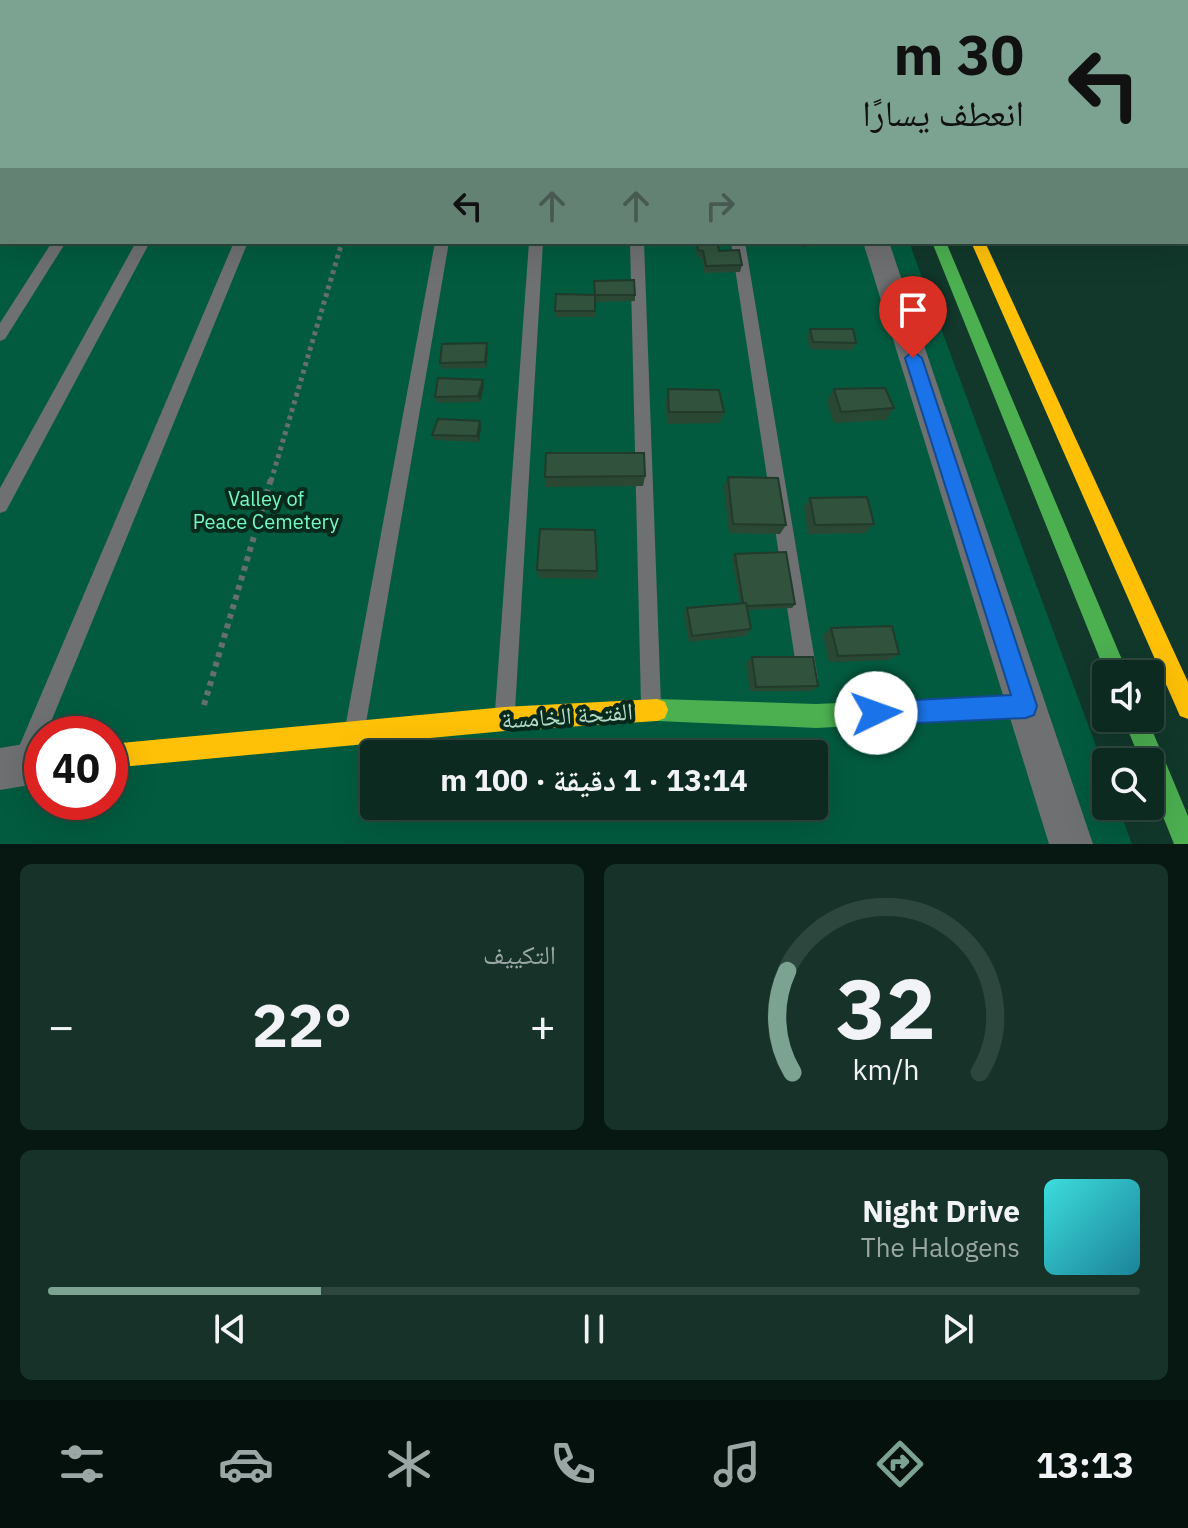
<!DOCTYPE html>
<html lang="ar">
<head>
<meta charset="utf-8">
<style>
	body { margin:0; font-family:"IBM Plex Sans","Noto Naskh Arabic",sans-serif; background:#163229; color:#f1f3f6; direction:rtl; height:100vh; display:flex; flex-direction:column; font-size:30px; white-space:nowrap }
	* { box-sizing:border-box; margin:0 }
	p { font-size:26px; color:#9aa7a5 }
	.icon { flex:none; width:44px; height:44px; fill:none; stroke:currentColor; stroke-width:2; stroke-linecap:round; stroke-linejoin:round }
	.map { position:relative; height:844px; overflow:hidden; direction:ltr }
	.panel { display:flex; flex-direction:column; gap:20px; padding:20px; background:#071712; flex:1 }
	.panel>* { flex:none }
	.guide { position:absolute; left:0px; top:0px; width:1188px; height:244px; box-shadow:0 8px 32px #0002,0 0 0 2px #2d463e; direction:rtl; background:#7ca391; color:#111; overflow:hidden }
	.tools { position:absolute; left:1092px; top:660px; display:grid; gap:16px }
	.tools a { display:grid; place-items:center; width:72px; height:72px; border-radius:8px; background:#0d2a20; box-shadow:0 8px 32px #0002,0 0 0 2px #2d463e; font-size:40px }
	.speed { position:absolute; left:24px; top:716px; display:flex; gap:16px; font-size:40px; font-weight:700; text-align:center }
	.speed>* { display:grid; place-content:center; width:104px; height:104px; border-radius:50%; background:#0d2a20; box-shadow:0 8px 32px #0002,0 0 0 2px #2d463e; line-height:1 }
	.speed .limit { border:12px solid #d22; background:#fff; color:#111 }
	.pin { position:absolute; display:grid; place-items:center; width:68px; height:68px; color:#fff; margin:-82px -34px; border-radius:50% 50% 50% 0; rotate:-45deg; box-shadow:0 0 8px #0007 }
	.pin .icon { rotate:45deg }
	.me { position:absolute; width:88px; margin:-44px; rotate:87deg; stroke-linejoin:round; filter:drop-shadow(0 0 6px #0008) }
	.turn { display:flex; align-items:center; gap:28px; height:168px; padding:0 32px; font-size:36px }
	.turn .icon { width:104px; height:104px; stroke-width:2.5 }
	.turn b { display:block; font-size:56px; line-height:68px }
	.lanes { display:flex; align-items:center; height:76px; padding:0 32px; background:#0003; justify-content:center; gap:40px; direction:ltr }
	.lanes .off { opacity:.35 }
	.big { font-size:60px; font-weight:700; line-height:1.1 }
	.panel .tile { flex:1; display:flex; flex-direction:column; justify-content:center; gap:12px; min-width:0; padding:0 28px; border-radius:12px; background:#163229 }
	.panel .dial { align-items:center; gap:0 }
	.dial svg { height:208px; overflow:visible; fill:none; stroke:#2d463e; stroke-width:7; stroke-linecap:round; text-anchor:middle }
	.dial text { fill:#f1f3f6; stroke:none }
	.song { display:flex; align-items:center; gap:24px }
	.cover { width:96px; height:96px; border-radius:12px; background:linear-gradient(135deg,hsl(180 70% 55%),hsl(190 70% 35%)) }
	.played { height:8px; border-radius:4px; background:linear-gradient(90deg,#7ca391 25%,#2d463e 25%) }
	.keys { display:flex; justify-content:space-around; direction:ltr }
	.heat { display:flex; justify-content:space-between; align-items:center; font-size:44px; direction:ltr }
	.panel .tiles { flex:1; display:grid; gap:20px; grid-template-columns:1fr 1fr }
	.tile:last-child { grid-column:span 2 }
	.trip { position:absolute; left:360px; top:740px; width:468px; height:80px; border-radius:8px; background:#0d2a20; box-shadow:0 8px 32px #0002,0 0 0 2px #2d463e; font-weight:700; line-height:80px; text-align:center; direction:rtl }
	.tabs { display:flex; height:128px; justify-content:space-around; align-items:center; background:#05110d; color:#9aa7a5 }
	.tabs .icon { width:56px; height:56px }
	.tabs .active { color:#7ca391 }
	.tabs b { font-size:36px; color:#f1f3f6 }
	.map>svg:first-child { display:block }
</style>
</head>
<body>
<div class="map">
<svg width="1188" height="844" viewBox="0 0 1188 844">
	<rect width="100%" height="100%" fill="#11382b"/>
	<path fill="#025b3f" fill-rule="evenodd" d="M 0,0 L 819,0 L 2,2 L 2,242 L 909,242 L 1106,773 L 1106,806 L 1118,806 L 1132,844 L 0,844 ZM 42,734 L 110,734 L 110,802 L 42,802 ZM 374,754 L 814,754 L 814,806 L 374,806 Z"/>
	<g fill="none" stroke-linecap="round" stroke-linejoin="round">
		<path stroke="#65706c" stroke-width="5" stroke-dasharray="4 4" stroke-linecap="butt" d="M 271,481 L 342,242"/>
		<path stroke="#65706c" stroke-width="6" stroke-dasharray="5 5" stroke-linecap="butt" d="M 204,705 L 271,479"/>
		<path fill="#6e7071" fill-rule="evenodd" d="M 350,0 L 360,0 L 349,2 Z
			M 436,0 L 446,0 L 446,2 L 436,2 Z
			M 603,0 L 613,0 L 614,2 L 604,2 Z
			M 0,46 L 2,46 L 0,54 Z
			M 2,151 L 2,161 L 0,162 L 0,152 Z
			M 52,242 L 66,242 L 5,339 L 0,341 L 0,323 Z
			M 136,242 L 150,242 L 6,511 L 0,513 L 0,488 Z
			M 234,242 L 248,242 L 46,734 L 42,734 L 42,743 L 31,771 L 23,774 L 15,771 L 12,763 Z
			M 435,242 L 449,242 L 366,723 L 363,730 L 356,733 L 349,730 L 346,723 Z
			M 529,242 L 543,242 L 515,711 L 512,718 L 505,721 L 498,718 L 495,711 Z
			M 630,242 L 644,242 L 661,704 L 658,711 L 651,714 L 644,711 L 641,704 Z
			M 731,242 L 745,242 L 818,679 L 815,686 L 808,689 L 801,686 L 798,679 Z"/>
		<path fill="#6e7071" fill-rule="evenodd" d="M 787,0 L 807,0 L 808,2 L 788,2 Z
			M 863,242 L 889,242 L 1093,844 L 1049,844 Z
			M 42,741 L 42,783 L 0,790 L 0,748 Z"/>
		<path fill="#4caf50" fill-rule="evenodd" d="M 932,242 L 946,242 L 1128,674 L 1106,674 Z
			M 1026,695 L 1034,698 L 1037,706 L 1034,714 L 1026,717 L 816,728 L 657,721 L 649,718 L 646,710 L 649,702 L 657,699 L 816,704 Z
			M 1123,718 L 1147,718 L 1188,816 L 1188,844 L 1174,844 L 1150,784 L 1150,762 L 1141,762 Z"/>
		<path fill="#ffc107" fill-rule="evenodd" d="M 971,242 L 985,242 L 1188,682 L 1188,719 L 1180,716 Z
			M 657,699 L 665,702 L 668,710 L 665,718 L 657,721 L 505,731 L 110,768 L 110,744 L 505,707 Z"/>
		<path fill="#c62828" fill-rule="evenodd" d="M 866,0 L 876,0 L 877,2 L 867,2 Z"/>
	</g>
	<path fill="#2a4734" d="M 539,0 L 578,0 L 578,1 L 539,2 Z
		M 672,0 L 683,0 L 683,2 L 672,2 Z
		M 695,242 L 734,242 L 717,243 L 719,251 L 742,265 L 740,272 L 704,273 L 702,258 L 697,257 Z
		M 784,242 L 822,242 L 803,247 Z
		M 594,295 L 635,295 L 635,301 L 595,302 L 595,317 L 556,317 L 555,311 Z
		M 810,329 L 856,343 L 852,350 L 810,349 L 807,336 Z
		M 488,349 L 486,368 L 442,369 L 440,363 Z
		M 483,380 L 484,386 L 480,402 L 437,403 L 435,397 Z
		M 668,389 L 724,412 L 720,423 L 667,424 L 666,401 Z
		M 834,389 L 894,408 L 886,420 L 834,423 L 827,401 Z
		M 481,427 L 479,442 L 434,440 L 432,435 Z
		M 645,476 L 643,486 L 546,487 L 545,477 Z
		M 728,477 L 786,525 L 780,534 L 729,533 L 724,487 Z
		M 810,498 L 874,524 L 866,533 L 808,534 L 804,507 Z
		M 595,530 L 597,579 L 539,578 L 537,570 Z
		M 735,554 L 795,604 L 792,608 L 747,610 L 751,629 L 746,636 L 689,642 L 684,615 L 687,608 L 740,604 L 732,558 Z
		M 831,628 L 899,654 L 889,660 L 829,662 L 823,635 Z
		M 752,657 L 818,686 L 811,691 L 750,691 L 746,663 Z"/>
	<path fill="#223a2b" d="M 805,242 L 822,242 L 803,247 Z
		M 487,343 L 488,349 L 486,368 L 485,362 Z
		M 483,380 L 484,386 L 480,402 L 478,396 Z
		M 480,421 L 481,427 L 479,442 L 477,436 Z"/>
	<path fill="#31533d" stroke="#223a2b" stroke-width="2" d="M 539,0 L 552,0 L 552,2 L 539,2 Z
		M 697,242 L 717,242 L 719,251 L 739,250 L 742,265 L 706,266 L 703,251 L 698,250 Z
		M 634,280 L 635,295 L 595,295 L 595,311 L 555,311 L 556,294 L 595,295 L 594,281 Z
		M 810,329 L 853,329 L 856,343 L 813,342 Z
		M 487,343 L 485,362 L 440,363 L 442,344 Z
		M 438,378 L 483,380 L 478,396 L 435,397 Z
		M 885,388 L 894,408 L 841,412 L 834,389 Z
		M 668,389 L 719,390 L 724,412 L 669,412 Z
		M 438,419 L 480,421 L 477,436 L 432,435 Z
		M 546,453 L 644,453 L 645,476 L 545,477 Z
		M 728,477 L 778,478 L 786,525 L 733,524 Z
		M 867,497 L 874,524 L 815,525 L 810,498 Z
		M 540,529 L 595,530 L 597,571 L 537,570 Z
		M 786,552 L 795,604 L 747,606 L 746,603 L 743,603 L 735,554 Z
		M 746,603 L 751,629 L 692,636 L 687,608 Z
		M 892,626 L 899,654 L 838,656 L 831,628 Z
		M 752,657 L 813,657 L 818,686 L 756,687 Z"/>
	<path fill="#1a73e8" stroke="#114b97" stroke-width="2" d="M 913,351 L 922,358 L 1037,706 L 1034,715 L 1026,718 L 876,725 L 867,721 L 864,713 L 867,705 L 876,702 L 1011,695 L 905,358 Z"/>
	<g text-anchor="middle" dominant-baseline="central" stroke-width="8" stroke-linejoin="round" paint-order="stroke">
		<g font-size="20" fill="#76fac2" stroke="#072a1d">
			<text x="266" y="498">Valley of<tspan x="266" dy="23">Peace Cemetery</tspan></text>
		</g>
		<g font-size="24" fill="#b6dcc8" stroke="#072a1d">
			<text transform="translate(567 715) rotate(-4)">الفتحة الخامسة</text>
		</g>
	</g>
</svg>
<div class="tools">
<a><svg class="icon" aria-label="sound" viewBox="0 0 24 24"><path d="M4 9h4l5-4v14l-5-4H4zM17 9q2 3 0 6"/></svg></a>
<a><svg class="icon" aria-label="search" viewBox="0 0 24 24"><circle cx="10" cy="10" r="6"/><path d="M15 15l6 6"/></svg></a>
</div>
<div class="speed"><div class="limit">40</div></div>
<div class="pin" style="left:913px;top:358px;background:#d93025"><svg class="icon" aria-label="arrive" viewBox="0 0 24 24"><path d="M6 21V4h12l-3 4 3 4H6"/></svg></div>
<svg class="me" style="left:876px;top:713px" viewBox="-20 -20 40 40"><circle r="19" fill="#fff"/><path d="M0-13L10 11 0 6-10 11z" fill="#1a73e8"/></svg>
<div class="trip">13:14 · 1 دقيقة · 100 m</div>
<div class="guide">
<div class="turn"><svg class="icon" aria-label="left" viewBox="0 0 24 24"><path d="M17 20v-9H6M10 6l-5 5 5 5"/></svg><div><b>30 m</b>انعطف يسارًا</div></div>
<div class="lanes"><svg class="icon" aria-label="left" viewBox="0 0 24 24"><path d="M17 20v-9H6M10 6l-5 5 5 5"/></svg><svg class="icon off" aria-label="ahead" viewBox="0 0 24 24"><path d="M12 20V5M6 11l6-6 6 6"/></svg><svg class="icon off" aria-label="ahead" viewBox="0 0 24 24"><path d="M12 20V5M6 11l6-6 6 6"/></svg><svg class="icon off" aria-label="right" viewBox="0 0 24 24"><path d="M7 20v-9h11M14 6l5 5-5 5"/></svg></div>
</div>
</div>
<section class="panel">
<div class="tiles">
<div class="tile dial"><svg viewBox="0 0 100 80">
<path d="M14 69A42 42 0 1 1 86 69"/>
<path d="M14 69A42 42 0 0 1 12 30" stroke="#7ca391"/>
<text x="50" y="56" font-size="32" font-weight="700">32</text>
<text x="50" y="72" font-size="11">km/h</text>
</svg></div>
<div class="tile"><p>التكييف</p>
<div class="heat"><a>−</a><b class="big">22°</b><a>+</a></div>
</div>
<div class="tile">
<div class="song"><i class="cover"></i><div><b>Night Drive</b><p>The Halogens</p></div></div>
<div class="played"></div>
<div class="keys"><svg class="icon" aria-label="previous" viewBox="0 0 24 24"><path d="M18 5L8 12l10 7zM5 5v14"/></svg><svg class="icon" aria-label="pause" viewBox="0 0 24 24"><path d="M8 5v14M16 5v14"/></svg><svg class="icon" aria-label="next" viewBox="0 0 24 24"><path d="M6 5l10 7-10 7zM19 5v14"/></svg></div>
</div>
</div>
</section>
<nav class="tabs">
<b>13:13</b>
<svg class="icon active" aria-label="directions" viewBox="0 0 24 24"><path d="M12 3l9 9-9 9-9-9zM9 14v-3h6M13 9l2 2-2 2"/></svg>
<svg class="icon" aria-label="music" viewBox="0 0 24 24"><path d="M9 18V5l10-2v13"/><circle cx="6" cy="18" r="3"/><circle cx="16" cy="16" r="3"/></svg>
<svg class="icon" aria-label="phone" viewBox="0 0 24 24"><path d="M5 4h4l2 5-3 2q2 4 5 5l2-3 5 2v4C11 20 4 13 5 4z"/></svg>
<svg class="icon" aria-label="climate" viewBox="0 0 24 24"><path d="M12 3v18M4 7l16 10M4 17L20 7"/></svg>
<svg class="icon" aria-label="car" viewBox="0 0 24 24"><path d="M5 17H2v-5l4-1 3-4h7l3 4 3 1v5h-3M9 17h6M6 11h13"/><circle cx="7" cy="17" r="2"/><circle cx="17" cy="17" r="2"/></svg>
<svg class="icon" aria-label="filters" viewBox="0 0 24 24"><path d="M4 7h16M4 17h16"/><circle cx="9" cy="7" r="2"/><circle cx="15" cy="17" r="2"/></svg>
</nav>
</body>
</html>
